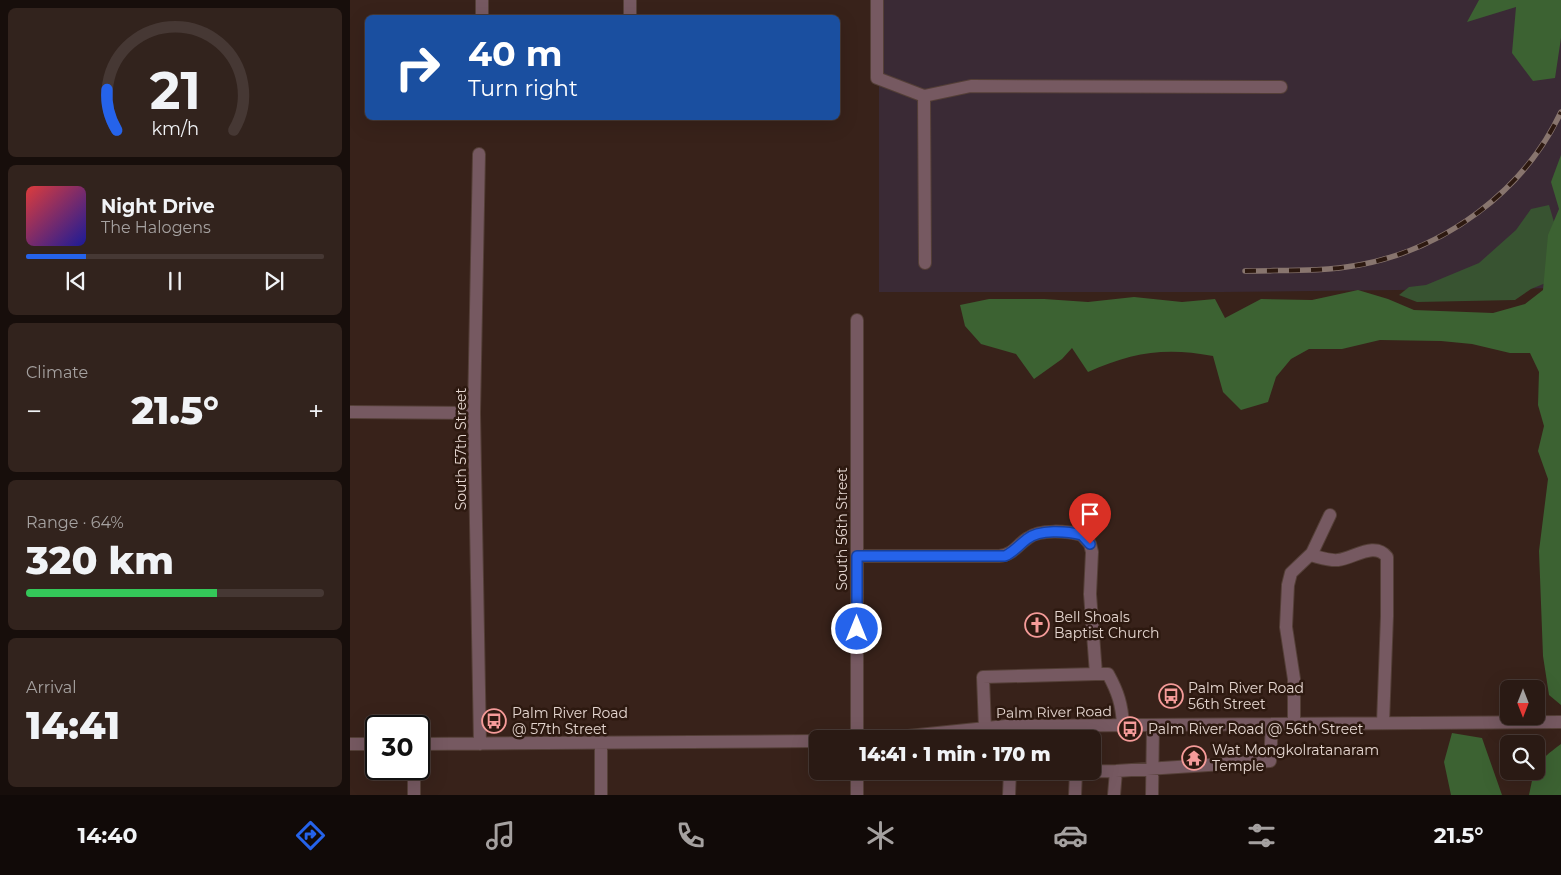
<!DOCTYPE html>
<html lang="en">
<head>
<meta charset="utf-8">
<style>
	body { margin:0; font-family:Montserrat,sans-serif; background:#32231d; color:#f1f3f6; height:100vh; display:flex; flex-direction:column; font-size:19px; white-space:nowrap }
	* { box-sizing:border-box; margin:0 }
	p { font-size:16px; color:#a5a1a0 }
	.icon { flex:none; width:28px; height:28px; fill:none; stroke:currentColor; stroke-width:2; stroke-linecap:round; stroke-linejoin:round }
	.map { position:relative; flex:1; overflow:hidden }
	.details { display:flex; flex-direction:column; gap:8px; padding:8px; background:#170e0b; width:350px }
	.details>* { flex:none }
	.hud { position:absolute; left:15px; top:15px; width:475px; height:105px; border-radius:8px; box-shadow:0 5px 20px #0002,0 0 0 1px #463834; background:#1a4fa0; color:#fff; overflow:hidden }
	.needle { width:32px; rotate:180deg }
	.fabs { position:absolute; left:1150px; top:680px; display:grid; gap:10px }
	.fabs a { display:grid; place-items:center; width:45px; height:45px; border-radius:8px; background:#2a1a14; box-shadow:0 5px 20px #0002,0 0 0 1px #463834; font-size:25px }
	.speed { position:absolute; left:15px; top:715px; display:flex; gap:10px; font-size:25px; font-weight:700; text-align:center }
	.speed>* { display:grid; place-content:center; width:65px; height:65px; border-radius:50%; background:#2a1a14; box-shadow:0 5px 20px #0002,0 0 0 1px #463834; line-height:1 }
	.speed .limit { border:2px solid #111; border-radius:8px; background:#fff; color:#111 }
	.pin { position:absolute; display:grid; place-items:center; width:42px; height:42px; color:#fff; margin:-51px -21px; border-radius:50% 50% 50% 0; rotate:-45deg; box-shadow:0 0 5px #0007 }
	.pin .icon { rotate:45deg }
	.me { position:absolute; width:55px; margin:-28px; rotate:0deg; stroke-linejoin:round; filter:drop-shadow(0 0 4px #0008) }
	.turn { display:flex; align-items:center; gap:18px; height:105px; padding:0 20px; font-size:22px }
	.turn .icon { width:65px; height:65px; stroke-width:2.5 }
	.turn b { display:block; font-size:35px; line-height:42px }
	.big { font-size:38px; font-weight:800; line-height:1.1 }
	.details .widget { flex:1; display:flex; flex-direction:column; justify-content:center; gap:8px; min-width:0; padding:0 18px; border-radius:8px; background:#32231d }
	.details .dial { align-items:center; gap:0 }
	.dial svg { height:130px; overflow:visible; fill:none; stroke:#463834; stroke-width:7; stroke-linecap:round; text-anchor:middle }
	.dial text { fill:#f1f3f6; stroke:none }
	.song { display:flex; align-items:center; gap:15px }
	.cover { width:60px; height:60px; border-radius:8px; background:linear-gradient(135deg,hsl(0 70% 55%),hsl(240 70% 35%)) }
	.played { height:5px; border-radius:2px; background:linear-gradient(90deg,#2563eb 20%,#463834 20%) }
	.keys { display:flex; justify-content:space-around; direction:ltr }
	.heat { display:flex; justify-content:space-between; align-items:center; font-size:28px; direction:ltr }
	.charge { height:8px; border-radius:4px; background:linear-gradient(90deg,#34c759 64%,#463834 0) }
	.trip { position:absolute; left:459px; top:730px; width:292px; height:50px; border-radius:8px; background:#2a1a14; box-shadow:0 5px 20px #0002,0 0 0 1px #463834; font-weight:800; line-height:50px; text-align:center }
	.tab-bar { display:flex; height:80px; justify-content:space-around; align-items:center; background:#110a08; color:#a5a1a0 }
	.tab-bar .icon { width:35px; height:35px }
	.tab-bar .active { color:#2563eb }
	.tab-bar b { font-size:22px; color:#f1f3f6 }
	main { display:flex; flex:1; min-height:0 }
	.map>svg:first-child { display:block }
</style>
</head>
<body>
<main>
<section class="details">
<div class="widget dial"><svg viewBox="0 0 100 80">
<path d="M14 69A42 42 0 1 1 86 69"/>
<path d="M14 69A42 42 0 0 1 8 44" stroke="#2563eb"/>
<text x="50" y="56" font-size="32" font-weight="700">21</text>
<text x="50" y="72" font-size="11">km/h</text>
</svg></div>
<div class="widget">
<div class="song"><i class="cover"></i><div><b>Night Drive</b><p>The Halogens</p></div></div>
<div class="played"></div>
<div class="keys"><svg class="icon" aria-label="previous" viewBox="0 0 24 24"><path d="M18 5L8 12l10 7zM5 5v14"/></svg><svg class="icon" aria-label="pause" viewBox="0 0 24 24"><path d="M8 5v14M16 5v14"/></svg><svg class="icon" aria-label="next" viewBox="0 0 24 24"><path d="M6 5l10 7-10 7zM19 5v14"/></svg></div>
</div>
<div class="widget"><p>Climate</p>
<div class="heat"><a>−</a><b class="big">21.5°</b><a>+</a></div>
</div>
<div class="widget"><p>Range · 64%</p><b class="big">320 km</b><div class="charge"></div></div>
<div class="widget"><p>Arrival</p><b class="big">14:41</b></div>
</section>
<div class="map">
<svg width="1211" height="795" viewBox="0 0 1211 795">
	<rect width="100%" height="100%" fill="#38221a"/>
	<path fill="#3a2a35" d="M 529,0 L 1211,0 L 1211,288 L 870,292 L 529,292 Z"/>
	<path fill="#385331" d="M 1199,205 L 1204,222 L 1198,282 L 1181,289 L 1165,300 L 1067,302 L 1049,295 L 1059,287 L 1076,285 L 1129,263 L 1166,230 L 1181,209 Z"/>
	<path fill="#3c6232" d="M 1129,0 L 1211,0 L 1211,38 L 1205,78 L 1183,81 L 1162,53 L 1166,7 L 1117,22 Z
		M 1211,155 L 1211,705 L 1199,695 L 1193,656 L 1189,551 L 1198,479 L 1188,451 L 1194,426 L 1188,405 L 1189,372 L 1180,353 L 1160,353 L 1122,344 L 1091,341 L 1030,340 L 992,349 L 959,349 L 941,359 L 926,377 L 918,402 L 891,410 L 873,392 L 863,356 C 816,347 782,352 738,372 L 722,348 L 712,359 L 684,379 L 666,354 L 631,344 L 615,326 L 610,305 L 639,299 L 694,299 L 738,302 L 784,297 L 832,302 L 865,299 L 875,318 L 911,299 L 962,300 L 1008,290 L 1038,299 L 1064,310 L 1143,313 L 1175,304 L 1193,290 L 1198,235 L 1209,209 L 1201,182 Z
		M 1102,733 L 1132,738 L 1152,795 L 1101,795 L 1094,762 Z
		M 1211,744 L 1211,795 L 1179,795 L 1184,771 L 1186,771 C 1188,760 1202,751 1211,744 Z"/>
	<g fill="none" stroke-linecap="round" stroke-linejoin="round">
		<g stroke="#543f37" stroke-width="14">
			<path id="minor" d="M 280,0 L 280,18
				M 527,0 L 527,78 L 574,96
				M 132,18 L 132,0
				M 574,96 L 621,86 L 931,87
				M 574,96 L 575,263
				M 129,154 L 124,413 L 130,744
				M 0,412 L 124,413
				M 960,555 C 969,557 979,561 988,560 C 1004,558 1025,541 1037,557 L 1037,616 L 1033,723
				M 507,556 L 649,556 C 663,555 667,545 678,538 C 690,529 717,531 732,535 L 740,544 L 742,552 L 740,594 L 746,674
				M 944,724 L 944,679 L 936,627 L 938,585 L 941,573 L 962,553 L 980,515
				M 635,728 L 633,677 L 746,674 L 758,674 C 768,692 772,705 773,725
				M 507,739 L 507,320
				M 529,739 L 656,726 L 1211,722
				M 0,744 L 26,744
				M 69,744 L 468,741
				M 251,744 L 251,795
				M 64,769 L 64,795
				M 507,771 L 507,795
				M 659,773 L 766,771 L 920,761 L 922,724
				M 659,795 L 660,771
				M 725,795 L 726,772
				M 764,795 L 766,771
				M 802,795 L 803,725"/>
		</g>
		<use href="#minor" stroke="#765961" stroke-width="12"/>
		<g stroke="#88756e" stroke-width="5.5">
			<path id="rail" d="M 895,271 C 933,270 972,272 1009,265 C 1095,249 1174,191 1211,112"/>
		</g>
		<use href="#rail" stroke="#2d1910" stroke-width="4" stroke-dasharray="11" stroke-linecap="butt"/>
	</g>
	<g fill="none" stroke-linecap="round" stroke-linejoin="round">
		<g stroke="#184099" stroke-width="12">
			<path id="route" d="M 507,629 L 507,556 L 655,556 C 664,552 669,545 677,539 C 689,529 717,531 732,535 L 740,544"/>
		</g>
		<use href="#route" stroke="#2563eb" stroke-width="9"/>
	</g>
	<defs>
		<g id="church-ring" transform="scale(1.25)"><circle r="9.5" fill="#2d1910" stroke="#f59b99" stroke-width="1.5"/><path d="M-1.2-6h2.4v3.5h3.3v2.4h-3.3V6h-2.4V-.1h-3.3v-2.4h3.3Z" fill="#f59b99"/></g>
		<g id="bus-ring" transform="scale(1.25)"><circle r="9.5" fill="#2d1910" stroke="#f59b99" stroke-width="1.5"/><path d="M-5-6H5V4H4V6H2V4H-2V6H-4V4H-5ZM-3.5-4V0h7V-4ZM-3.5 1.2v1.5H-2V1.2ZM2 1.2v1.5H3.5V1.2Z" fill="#f59b99"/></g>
		<g id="temple-ring" transform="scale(1.25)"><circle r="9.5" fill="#2d1910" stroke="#f59b99" stroke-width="1.5"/><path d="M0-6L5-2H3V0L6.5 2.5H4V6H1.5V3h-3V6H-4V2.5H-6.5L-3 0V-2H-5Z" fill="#f59b99"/></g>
	</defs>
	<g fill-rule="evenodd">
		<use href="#church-ring" x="687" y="625"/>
		<use href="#bus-ring" x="821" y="696"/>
		<use href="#bus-ring" x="144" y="721"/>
		<use href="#bus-ring" x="780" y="729"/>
		<use href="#temple-ring" x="844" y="758"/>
	</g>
	<g text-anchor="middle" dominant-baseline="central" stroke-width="5" stroke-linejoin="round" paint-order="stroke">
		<g font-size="14" fill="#e5d6d0" stroke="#2d1910">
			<text transform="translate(111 449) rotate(-90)">South 57th Street</text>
			<text transform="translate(492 529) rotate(-90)">South 56th Street</text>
			<text transform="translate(704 712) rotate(-1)">Palm River Road</text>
		</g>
		<g font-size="14" fill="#e5d6d0" stroke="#2d1910" text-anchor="start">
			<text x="704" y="617">Bell Shoals<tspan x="704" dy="16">Baptist Church</tspan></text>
			<text x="838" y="688">Palm River Road<tspan x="838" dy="16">56th Street</tspan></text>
			<text x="162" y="713">Palm River Road<tspan x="162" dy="16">@ 57th Street</tspan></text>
			<text x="798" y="729">Palm River Road @ 56th Street</text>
			<text x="862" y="750">Wat Mongkolratanaram<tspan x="862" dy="16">Temple</tspan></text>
		</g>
	</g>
</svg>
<div class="fabs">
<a><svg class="needle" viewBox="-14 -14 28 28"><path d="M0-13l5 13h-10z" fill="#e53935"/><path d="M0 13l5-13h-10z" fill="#a5a1a0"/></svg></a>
<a><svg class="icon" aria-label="search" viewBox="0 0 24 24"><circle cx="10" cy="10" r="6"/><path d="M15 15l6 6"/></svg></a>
</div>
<div class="speed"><div class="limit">30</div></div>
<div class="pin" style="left:740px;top:544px;background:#d93025"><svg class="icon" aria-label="arrive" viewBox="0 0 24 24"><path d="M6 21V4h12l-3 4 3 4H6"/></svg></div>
<svg class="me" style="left:507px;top:629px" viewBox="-20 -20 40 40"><circle r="17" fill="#2563eb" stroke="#fff" stroke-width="3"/><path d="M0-11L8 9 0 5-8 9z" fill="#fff"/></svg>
<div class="trip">14:41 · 1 min · 170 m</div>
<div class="hud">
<div class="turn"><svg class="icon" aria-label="right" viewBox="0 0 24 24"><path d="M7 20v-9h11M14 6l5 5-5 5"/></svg><div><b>40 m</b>Turn right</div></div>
</div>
</div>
</main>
<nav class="tab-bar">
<b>14:40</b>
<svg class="icon active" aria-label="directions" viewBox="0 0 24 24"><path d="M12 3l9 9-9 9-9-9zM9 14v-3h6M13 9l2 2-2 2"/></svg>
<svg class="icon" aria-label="music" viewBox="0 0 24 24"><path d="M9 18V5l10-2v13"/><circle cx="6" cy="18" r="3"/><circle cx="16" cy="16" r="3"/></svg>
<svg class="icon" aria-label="phone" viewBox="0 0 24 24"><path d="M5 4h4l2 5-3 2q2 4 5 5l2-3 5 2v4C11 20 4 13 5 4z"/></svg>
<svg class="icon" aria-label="climate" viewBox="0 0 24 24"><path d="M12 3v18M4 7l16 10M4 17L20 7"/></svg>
<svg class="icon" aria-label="car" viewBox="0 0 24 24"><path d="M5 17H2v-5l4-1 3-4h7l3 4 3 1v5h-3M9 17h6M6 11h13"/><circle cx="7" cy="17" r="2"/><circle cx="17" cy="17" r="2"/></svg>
<svg class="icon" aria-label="filters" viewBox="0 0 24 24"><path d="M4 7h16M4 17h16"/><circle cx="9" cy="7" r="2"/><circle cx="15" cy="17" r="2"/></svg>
<b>21.5°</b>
</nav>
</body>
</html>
